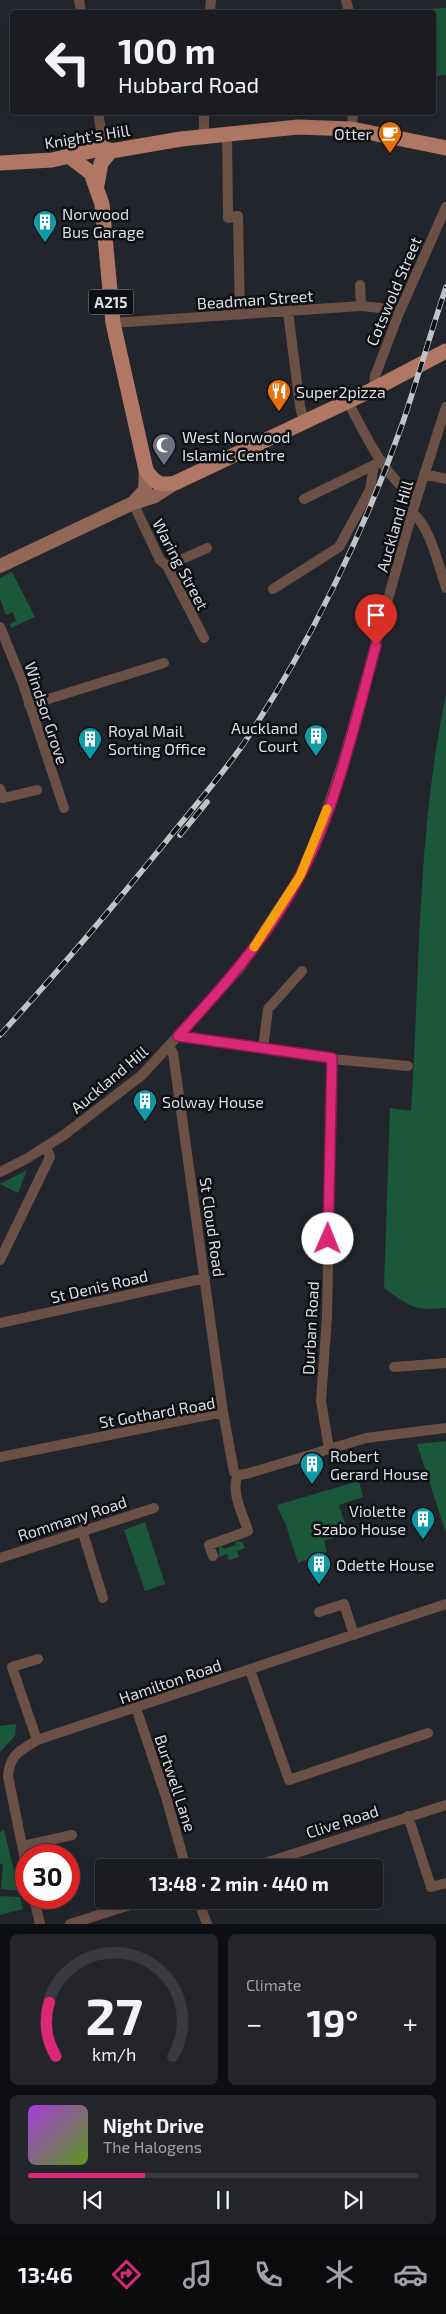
<!DOCTYPE html>
<html lang="en">
<head>
<meta charset="utf-8">
<style>
	body { margin:0; font-family:"Exo 2",sans-serif; background:#23252a; color:#f1f3f6; height:100vh; display:flex; flex-direction:column; font-size:19px; white-space:nowrap }
	* { box-sizing:border-box; margin:0 }
	p { font-size:16px; color:#9fa1a5 }
	.icon { flex:none; width:28px; height:28px; fill:none; stroke:currentColor; stroke-width:2; stroke-linecap:round; stroke-linejoin:round }
	.map { position:relative; height:1924px; overflow:hidden }
	.sheet { display:flex; flex-direction:column; gap:10px; padding:10px; background:#0e0f12; flex:1 }
	.sheet>* { flex:none }
	.hud { position:absolute; left:10px; top:10px; width:426px; height:105px; border-radius:5px; box-shadow:0 5px 20px #0002,0 0 0 1px #383a3f; background:#1a1c21; color:#f1f3f6; overflow:hidden }
	.speed { position:absolute; left:15px; top:1844px; display:flex; gap:10px; font-size:25px; font-weight:700; text-align:center }
	.speed>* { display:grid; place-content:center; width:65px; height:65px; border-radius:50%; background:#1a1c21; box-shadow:0 5px 20px #0002,0 0 0 1px #383a3f; line-height:1 }
	.speed .limit { border:8px solid #d22; background:#fff; color:#111 }
	.pin { position:absolute; display:grid; place-items:center; width:42px; height:42px; color:#fff; margin:-51px -21px; border-radius:50% 50% 50% 0; rotate:-45deg; box-shadow:0 0 5px #0007 }
	.pin .icon { rotate:45deg }
	.me { position:absolute; width:55px; margin:-28px; rotate:1deg; stroke-linejoin:round; filter:drop-shadow(0 0 4px #0008) }
	.turn { display:flex; align-items:center; gap:18px; height:105px; padding:0 25px; font-size:22px }
	.turn .icon { width:65px; height:65px; stroke-width:2.5 }
	.turn b { display:block; font-size:35px; line-height:42px }
	.big { font-size:38px; font-weight:700; line-height:1.1 }
	.sheet .card { flex:1; display:flex; flex-direction:column; justify-content:center; gap:8px; min-width:0; padding:0 18px; border-radius:8px; background:#23252a }
	.sheet .dial { align-items:center; gap:0 }
	.dial svg { height:130px; overflow:visible; fill:none; stroke:#383a3f; stroke-width:7; stroke-linecap:round; text-anchor:middle }
	.dial text { fill:#f1f3f6; stroke:none }
	.song { display:flex; align-items:center; gap:15px }
	.cover { width:60px; height:60px; border-radius:8px; background:linear-gradient(135deg,hsl(280 70% 55%),hsl(90 70% 35%)) }
	.played { height:5px; border-radius:2px; background:linear-gradient(90deg,#db2777 30%,#383a3f 30%) }
	.keys { display:flex; justify-content:space-around; direction:ltr }
	.heat { display:flex; justify-content:space-between; align-items:center; font-size:28px; direction:ltr }
	.sheet .tiles { flex:1; display:grid; gap:10px; grid-template-columns:1fr 1fr }
	.card:last-child { grid-column:span 2 }
	.trip { position:absolute; left:95px; top:1859px; width:288px; height:50px; border-radius:5px; background:#1a1c21; box-shadow:0 5px 20px #0002,0 0 0 1px #383a3f; font-weight:700; line-height:50px; text-align:center }
	.menu { display:flex; height:80px; justify-content:space-around; align-items:center; background:#0a0b0d; color:#9fa1a5 }
	.menu .icon { width:35px; height:35px }
	.menu .current { color:#db2777 }
	.menu b { font-size:22px; color:#f1f3f6 }
	.map>svg:first-child { display:block }
</style>
</head>
<body>
<div class="map">
<svg width="446" height="1924" viewBox="0 0 446 1924">
	<rect width="100%" height="100%" fill="#22262c"/>
	<path fill="#1b573a" d="M 446,8 L 446,75 L 434,76 L 434,12 L 429,12 L 429,9 Z
		M 12,572 L 35,617 L 11,628 L 10,624 L 16,621 L 13,612 L 6,615 L 0,599 L 0,578 Z
		M 446,695 L 446,1308 C 414,1311 409,1306 384,1288 L 390,1108 L 411,1111 C 420,973 417,831 446,695 Z
		M 27,1170 L 18,1193 L 0,1184 Z
		M 446,1441 L 446,1533 L 417,1444 Z
		M 359,1481 L 363,1497 L 339,1505 L 348,1533 L 324,1541 L 327,1552 L 298,1563 L 285,1522 L 303,1516 L 284,1522 L 277,1505 Z
		M 145,1522 L 165,1584 L 145,1591 L 124,1530 Z
		M 239,1541 L 242,1542 L 245,1548 L 237,1551 L 239,1557 L 229,1560 L 227,1554 L 219,1557 L 219,1547 L 222,1546 L 224,1549 L 236,1545 L 235,1542 Z
		M 16,1724 L 15,1736 L 0,1752 L 0,1726 Z
		M 4,1830 L 19,1891 L 1,1889 L 3,1865 L 0,1864 L 0,1832 Z
		M 0,1896 L 20,1897 L 23,1909 L 0,1915 Z"/>
	<g fill="none" stroke-linecap="round" stroke-linejoin="round">
		<path stroke="#6b5046" stroke-width="10" d="M 79,0 L 81,12
			M 346,0 L 349,12
			M 210,12 L 211,0
			M 98,112 L 104,148
			M 352,129 L 353,112
			M 227,134 L 228,218 L 238,216 L 240,315
			M 204,136 L 204,112
			M 360,285 L 361,306
			M 288,312 L 300,406 L 304,422
			M 113,323 L 361,306 L 381,308 L 399,313
			M 374,389 L 375,376 L 399,313 L 446,207
			M 348,402 C 366,436 384,476 416,499
			M 424,474 L 446,479
			M 304,499 L 374,465
			M 133,503 L 160,560 L 167,566 L 204,638
			M 412,513 C 430,525 439,567 446,588
			M 167,566 L 207,548
			M 273,589 L 339,547 L 370,490 L 374,465 L 382,461
			M 0,627 L 22,681 L 64,808
			M 29,705 L 164,663
			M 0,789 L 3,798 L 37,790
			M 178,1036 L 332,1059 L 408,1066
			M 169,1046 L 173,1053 L 223,1412 L 234,1472 L 238,1475 L 246,1474 L 366,1438 L 446,1428
			M 263,1048 L 268,1009 L 302,971
			M 0,1172 L 26,1159 L 64,1135 L 142,1075 L 240,968 L 298,879 L 320,830 L 344,758 L 412,513 L 446,407
			M 0,1260 L 50,1157 L 46,1147
			M 0,1323 L 205,1278
			M 394,1367 L 446,1363
			M 329,1449 L 321,1401 L 327,1316 L 332,1059
			M 0,1457 L 223,1412
			M 82,1530 L 103,1598
			M 213,1556 L 209,1545 L 248,1531 C 243,1515 230,1490 238,1475
			M 0,1558 L 154,1508
			M 319,1612 L 344,1604 L 354,1635
			M 250,1670 L 289,1780 L 428,1733
			M 136,1708 L 166,1797 L 186,1868
			M 37,1740 L 12,1667 L 38,1659
			M 408,1816 L 431,1887 L 446,1883
			M 23,1846 L 72,1835
			M 26,1865 L 8,1776 C 10,1754 20,1751 37,1740 L 446,1604
			M 249,1868 L 446,1805
			M 34,1898 L 40,1924
			M 198,1900 L 207,1924
			M 70,1924 L 146,1900"/>
		<path stroke="#926757" stroke-width="14" d="M 133,503 L 145,490 L 146,470
			M 0,566 L 133,503 L 155,496 L 175,483"/>
		<path stroke="#b07864" stroke-width="15" d="M 70,157 L 91,173 L 102,204 L 113,323 L 146,470 C 154,483 160,486 175,483 L 374,389 L 446,351
			M 0,163 L 52,160 L 104,148 L 111,151 L 181,139 L 298,127 L 352,129 L 446,148
			M 97,185 L 101,163 L 111,151"/>
		<g stroke="#c0c3c7" stroke-width="5.5">
			<path id="rail" d="M 180,835 L 207,802
				M 0,1035 C 57,973 111,909 164,844 C 191,810 220,778 244,743 C 308,648 365,530 403,422 C 418,377 431,332 446,287"/>
		</g>
		<use href="#rail" stroke="#0d0f12" stroke-width="4" stroke-dasharray="11" stroke-linecap="butt"/>
	</g>
	<g fill="none" stroke-linecap="round" stroke-linejoin="round">
		<g stroke="#8e194d" stroke-width="12">
			<path id="route" d="M 328,1239 L 332,1058 L 178,1036 C 223,987 268,937 300,876 C 337,805 355,722 376,645"/>
		</g>
		<use href="#route" stroke="#db2777" stroke-width="9"/>
		<path stroke="#f59e0b" stroke-width="9" d="M 254,947 L 300,876 L 327,809"/>
	</g>
	<defs>
		<g id="cafe-pin" transform="scale(1.25)"><path d="M0 17L-7.5 6A9.5 9.5 0 1 1 7.5 6Z" fill="#e8710a" stroke="#0d0f12"/><path d="M-5.5-4.5H6V0H3Q3 3.5 0 3.5H-2.5Q-5.5 3.5-5.5 0ZM3-3.2v2h1.7v-2ZM-6 4.5H4V6H-6Z" fill="#fff"/></g>
		<g id="building-pin" transform="scale(1.25)"><path d="M0 17L-7.5 6A9.5 9.5 0 1 1 7.5 6Z" fill="#0f9aa8" stroke="#0d0f12"/><path d="M-4-6H4V6H1V3H-1V6H-4ZM-2.5-4.3h1.7v1.8h-1.7ZM.8-4.3h1.7v1.8H.8ZM-2.5-1h1.7V.8h-1.7ZM.8-1h1.7V.8H.8Z" fill="#fff"/></g>
		<g id="restaurant-pin" transform="scale(1.25)"><path d="M0 17L-7.5 6A9.5 9.5 0 1 1 7.5 6Z" fill="#e8710a" stroke="#0d0f12"/><path d="M-5-6h1v4h1v-4h1v4h1v-4h1v5L-1.5 .5V6h-2V.5L-5-1ZM5-6V6H3V1.5H1.5Q1.5-4 5-6Z" fill="#fff"/></g>
		<g id="mosque-pin" transform="scale(1.25)"><path d="M0 17L-7.5 6A9.5 9.5 0 1 1 7.5 6Z" fill="#6b7280" stroke="#0d0f12"/><path d="M3.5-4.9A6 6 0 1 0 3.5 4.9A5 5 0 1 1 3.5-4.9Z" fill="#fff"/></g>
	</defs>
	<g fill-rule="evenodd">
		<use href="#cafe-pin" x="390" y="133"/>
		<use href="#building-pin" x="45" y="222"/>
		<use href="#restaurant-pin" x="279" y="391"/>
		<use href="#mosque-pin" x="164" y="445"/>
		<use href="#building-pin" x="316" y="736"/>
		<use href="#building-pin" x="90" y="739"/>
		<use href="#building-pin" x="145" y="1101"/>
		<use href="#building-pin" x="312" y="1464"/>
		<use href="#building-pin" x="423" y="1519"/>
		<use href="#building-pin" x="319" y="1564"/>
	</g>
	<g text-anchor="middle" dominant-baseline="central" stroke-width="5" stroke-linejoin="round" paint-order="stroke">
		<rect fill="#0d0f12" stroke="#9da0a4" stroke-width="1" x="88.5" y="289.5" width="45" height="25" rx="4"/>
		<g font-size="15" font-weight="bold" fill="#dbdee2">
			<text x="111" y="302">A215</text>
		</g>
		<g font-size="16" fill="#dbdee2" stroke="#0d0f12" text-anchor="start">
			<text x="372" y="133" text-anchor="end">Otter</text>
			<text x="62" y="213">Norwood<tspan x="62" dy="18">Bus Garage</tspan></text>
			<text x="296" y="391">Super2pizza</text>
			<text x="182" y="436">West Norwood<tspan x="182" dy="18">Islamic Centre</tspan></text>
			<text x="298" y="727" text-anchor="end">Auckland<tspan x="298" dy="18">Court</tspan></text>
			<text x="108" y="730">Royal Mail<tspan x="108" dy="18">Sorting Office</tspan></text>
			<text x="162" y="1101">Solway House</text>
			<text x="330" y="1455">Robert<tspan x="330" dy="18">Gerard House</tspan></text>
			<text x="406" y="1510" text-anchor="end">Violette<tspan x="406" dy="18">Szabo House</tspan></text>
			<text x="336" y="1564">Odette House</text>
		</g>
		<g font-size="16" fill="#dbdee2" stroke="#0d0f12">
			<text transform="translate(87 136) rotate(-9)">Knight's Hill</text>
			<text transform="translate(393 291) rotate(-67)">Cotswold Street</text>
			<text transform="translate(255 299) rotate(-4)">Beadman Street</text>
			<text transform="translate(394 526) rotate(-74)">Auckland Hill</text>
			<text transform="translate(181 564) rotate(62)">Waring Street</text>
			<text transform="translate(47 713) rotate(72)">Windsor Grove</text>
			<text transform="translate(109 1079) rotate(-40)">Auckland Hill</text>
			<text transform="translate(213 1227) rotate(82)">St Cloud Road</text>
			<text transform="translate(99 1286) rotate(-13)">St Denis Road</text>
			<text transform="translate(310 1328) rotate(-87)">Durban Road</text>
			<text transform="translate(157 1412) rotate(-10)">St Gothard Road</text>
			<text transform="translate(72 1518) rotate(-18)">Rommany Road</text>
			<text transform="translate(170 1681) rotate(-19)">Hamilton Road</text>
			<text transform="translate(176 1783) rotate(72)">Burtwell Lane</text>
			<text transform="translate(342 1821) rotate(-18)">Clive Road</text>
		</g>
	</g>
</svg>
<div class="speed"><div class="limit">30</div></div>
<div class="pin" style="left:376px;top:645px;background:#d93025"><svg class="icon" aria-label="arrive" viewBox="0 0 24 24"><path d="M6 21V4h12l-3 4 3 4H6"/></svg></div>
<svg class="me" style="left:328px;top:1239px" viewBox="-20 -20 40 40"><circle r="19" fill="#fff"/><path d="M0-13L10 11 0 6-10 11z" fill="#db2777"/></svg>
<div class="trip">13:48 · 2 min · 440 m</div>
<div class="hud">
<div class="turn"><svg class="icon" aria-label="left" viewBox="0 0 24 24"><path d="M17 20v-9H6M10 6l-5 5 5 5"/></svg><div><b>100 m</b>Hubbard Road</div></div>
</div>
</div>
<section class="sheet">
<div class="tiles">
<div class="card dial"><svg viewBox="0 0 100 80">
<path d="M14 69A42 42 0 1 1 86 69"/>
<path d="M14 69A42 42 0 0 1 10 36" stroke="#db2777"/>
<text x="50" y="56" font-size="32" font-weight="700">27</text>
<text x="50" y="72" font-size="11">km/h</text>
</svg></div>
<div class="card"><p>Climate</p>
<div class="heat"><a>−</a><b class="big">19°</b><a>+</a></div>
</div>
<div class="card">
<div class="song"><i class="cover"></i><div><b>Night Drive</b><p>The Halogens</p></div></div>
<div class="played"></div>
<div class="keys"><svg class="icon" aria-label="previous" viewBox="0 0 24 24"><path d="M18 5L8 12l10 7zM5 5v14"/></svg><svg class="icon" aria-label="pause" viewBox="0 0 24 24"><path d="M8 5v14M16 5v14"/></svg><svg class="icon" aria-label="next" viewBox="0 0 24 24"><path d="M6 5l10 7-10 7zM19 5v14"/></svg></div>
</div>
</div>
</section>
<nav class="menu">
<b>13:46</b>
<svg class="icon current" aria-label="directions" viewBox="0 0 24 24"><path d="M12 3l9 9-9 9-9-9zM9 14v-3h6M13 9l2 2-2 2"/></svg>
<svg class="icon" aria-label="music" viewBox="0 0 24 24"><path d="M9 18V5l10-2v13"/><circle cx="6" cy="18" r="3"/><circle cx="16" cy="16" r="3"/></svg>
<svg class="icon" aria-label="phone" viewBox="0 0 24 24"><path d="M5 4h4l2 5-3 2q2 4 5 5l2-3 5 2v4C11 20 4 13 5 4z"/></svg>
<svg class="icon" aria-label="climate" viewBox="0 0 24 24"><path d="M12 3v18M4 7l16 10M4 17L20 7"/></svg>
<svg class="icon" aria-label="car" viewBox="0 0 24 24"><path d="M5 17H2v-5l4-1 3-4h7l3 4 3 1v5h-3M9 17h6M6 11h13"/><circle cx="7" cy="17" r="2"/><circle cx="17" cy="17" r="2"/></svg>
</nav>
</body>
</html>
